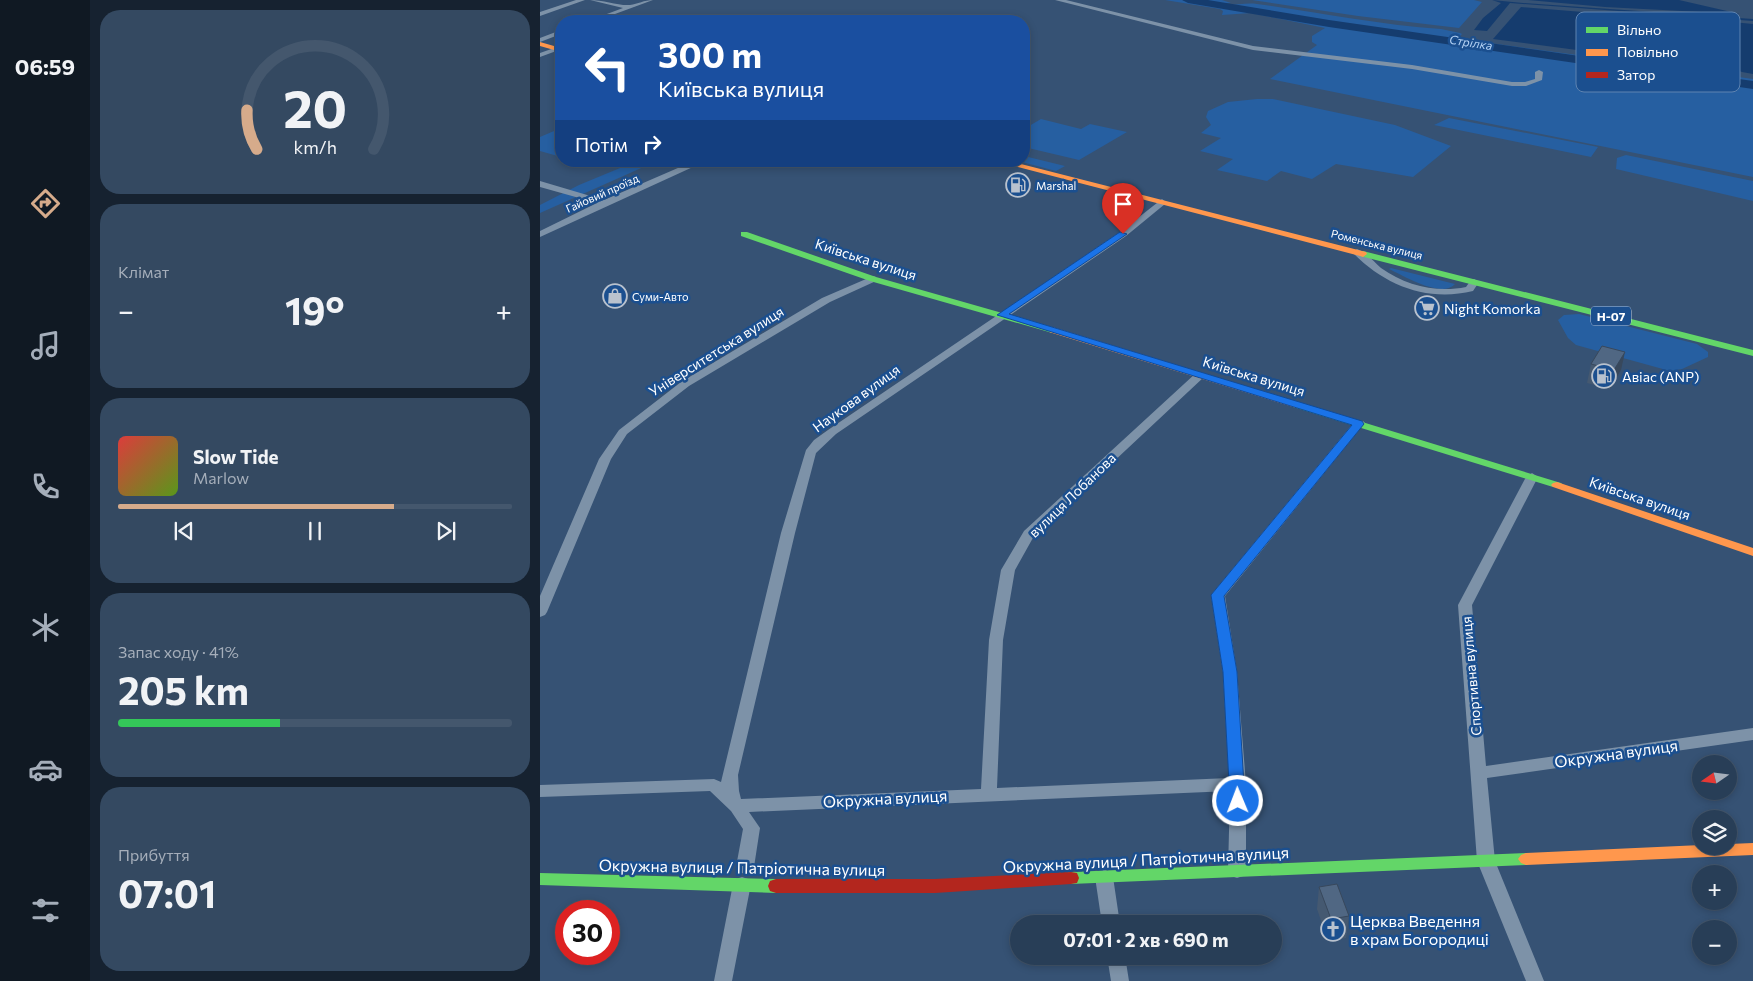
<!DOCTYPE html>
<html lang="uk">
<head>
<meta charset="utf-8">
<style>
	body { margin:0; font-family:Commissioner,sans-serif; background:#344961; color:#f1f3f6; height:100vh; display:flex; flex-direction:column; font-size:19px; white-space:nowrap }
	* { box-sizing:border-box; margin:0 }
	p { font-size:16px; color:#a5aeba }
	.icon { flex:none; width:28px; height:28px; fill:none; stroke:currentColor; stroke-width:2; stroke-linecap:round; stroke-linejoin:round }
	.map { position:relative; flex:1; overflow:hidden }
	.panel { display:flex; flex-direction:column; gap:10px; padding:10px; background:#162230; width:450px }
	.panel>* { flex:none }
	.banner { position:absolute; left:15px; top:15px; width:475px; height:152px; border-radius:20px; box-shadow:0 2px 8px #0003,0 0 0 1px #44576d; background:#1a4fa0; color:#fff; overflow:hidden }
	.needle { width:32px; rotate:256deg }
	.fabs { position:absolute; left:1152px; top:755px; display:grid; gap:10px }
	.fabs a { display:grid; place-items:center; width:45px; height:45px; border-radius:50%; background:#283e57; box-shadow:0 2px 8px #0003,0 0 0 1px #44576d; font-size:25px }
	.speed { position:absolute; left:15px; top:900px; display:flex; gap:10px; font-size:25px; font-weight:700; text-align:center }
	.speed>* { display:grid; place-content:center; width:65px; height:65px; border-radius:50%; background:#283e57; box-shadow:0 2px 8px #0003,0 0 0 1px #44576d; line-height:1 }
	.speed .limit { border:8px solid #d22; background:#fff; color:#111 }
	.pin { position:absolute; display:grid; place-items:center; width:42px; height:42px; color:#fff; margin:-51px -21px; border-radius:50% 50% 50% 0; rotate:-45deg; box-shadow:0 0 5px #0007 }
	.pin .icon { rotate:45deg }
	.me { position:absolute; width:55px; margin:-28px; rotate:359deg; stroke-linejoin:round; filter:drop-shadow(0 0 4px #0008) }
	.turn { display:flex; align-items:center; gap:18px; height:105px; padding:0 20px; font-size:22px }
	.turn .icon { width:65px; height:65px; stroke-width:2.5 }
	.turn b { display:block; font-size:35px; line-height:42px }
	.then { display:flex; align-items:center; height:48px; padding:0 20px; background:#0003; gap:10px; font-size:19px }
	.big { font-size:38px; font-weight:700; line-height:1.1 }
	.panel .card { flex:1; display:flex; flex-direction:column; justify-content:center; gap:8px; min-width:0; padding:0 18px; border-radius:20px; background:#344961 }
	.panel .dial { align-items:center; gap:0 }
	.dial svg { height:130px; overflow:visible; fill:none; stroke:#44576d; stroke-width:7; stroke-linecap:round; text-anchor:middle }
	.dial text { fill:#f1f3f6; stroke:none }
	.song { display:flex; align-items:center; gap:15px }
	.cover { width:60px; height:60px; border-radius:8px; background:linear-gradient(135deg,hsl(0 70% 55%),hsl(90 70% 35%)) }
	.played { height:5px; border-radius:2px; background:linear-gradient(90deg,#d6ab8b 70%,#44576d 70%) }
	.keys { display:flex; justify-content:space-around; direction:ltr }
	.heat { display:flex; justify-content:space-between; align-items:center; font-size:28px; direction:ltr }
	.charge { height:8px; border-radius:4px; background:linear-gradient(90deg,#34c759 41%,#44576d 0) }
	.trip { position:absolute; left:470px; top:915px; width:272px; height:50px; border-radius:25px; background:#283e57; box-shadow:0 2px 8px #0003,0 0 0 1px #44576d; font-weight:700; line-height:50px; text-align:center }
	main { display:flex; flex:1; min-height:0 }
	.tab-bar { display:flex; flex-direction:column; width:90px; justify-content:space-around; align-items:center; background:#101923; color:#a5aeba }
	.tab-bar .icon { width:35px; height:35px }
	.tab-bar .on { color:#d6ab8b }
	.tab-bar b { font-size:22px; color:#f1f3f6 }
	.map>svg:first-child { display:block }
</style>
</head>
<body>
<main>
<nav class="tab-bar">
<b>06:59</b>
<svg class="icon on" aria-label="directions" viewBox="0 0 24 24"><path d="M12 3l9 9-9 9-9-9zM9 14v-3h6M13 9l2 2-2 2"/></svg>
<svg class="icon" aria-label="music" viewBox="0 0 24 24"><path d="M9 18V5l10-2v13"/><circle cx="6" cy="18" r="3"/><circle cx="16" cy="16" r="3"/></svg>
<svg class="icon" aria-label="phone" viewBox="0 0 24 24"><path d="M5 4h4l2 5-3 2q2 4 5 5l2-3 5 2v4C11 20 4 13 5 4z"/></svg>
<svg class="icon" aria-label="climate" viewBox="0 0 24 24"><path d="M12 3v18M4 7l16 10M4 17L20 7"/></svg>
<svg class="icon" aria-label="car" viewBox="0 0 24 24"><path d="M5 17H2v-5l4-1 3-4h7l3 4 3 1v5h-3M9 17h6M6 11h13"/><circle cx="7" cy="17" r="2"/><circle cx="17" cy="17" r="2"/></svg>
<svg class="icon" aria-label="filters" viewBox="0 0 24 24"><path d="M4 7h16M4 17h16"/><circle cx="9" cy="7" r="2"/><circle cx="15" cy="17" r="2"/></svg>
</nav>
<section class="panel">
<div class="card dial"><svg viewBox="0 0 100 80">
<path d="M14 69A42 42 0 1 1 86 69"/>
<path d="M14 69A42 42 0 0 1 8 45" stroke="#d6ab8b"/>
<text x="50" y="56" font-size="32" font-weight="700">20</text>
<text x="50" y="72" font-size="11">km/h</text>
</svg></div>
<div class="card"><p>Клімат</p>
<div class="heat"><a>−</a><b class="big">19°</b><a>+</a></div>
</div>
<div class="card">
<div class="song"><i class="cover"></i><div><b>Slow Tide</b><p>Marlow</p></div></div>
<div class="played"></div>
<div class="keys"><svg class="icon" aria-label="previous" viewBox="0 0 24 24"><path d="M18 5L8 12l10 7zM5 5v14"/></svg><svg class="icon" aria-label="pause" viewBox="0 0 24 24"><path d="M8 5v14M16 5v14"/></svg><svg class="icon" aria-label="next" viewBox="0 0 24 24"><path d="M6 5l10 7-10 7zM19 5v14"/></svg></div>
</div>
<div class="card"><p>Запас ходу · 41%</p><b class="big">205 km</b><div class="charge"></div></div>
<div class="card"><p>Прибуття</p><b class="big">07:01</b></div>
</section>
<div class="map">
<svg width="1213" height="981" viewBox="0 0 1213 981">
	<rect width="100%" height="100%" fill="#365274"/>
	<path fill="#265fa1" d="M 625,0 L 682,0 L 691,3 L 675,3 C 687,8 703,2 717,4 C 778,12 839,25 901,29 L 920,33 L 922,34 L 918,38 L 921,39 L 1213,79 L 1213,177 L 730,79 L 777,45 L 772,42 L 772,36 L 785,28 L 711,13 L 682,15 L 683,11 L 680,9 Z
		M 712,0 L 934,0 L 942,2 L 919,28 L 818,16 Z
		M 717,99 L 733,99 L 855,125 L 911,146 L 873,177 L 796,164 L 772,179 L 741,171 L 727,181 L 677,170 L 693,159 L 660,151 L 681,138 L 661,133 L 671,125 L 666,117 L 668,111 L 688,102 Z
		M 909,118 L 1058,147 L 1051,157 L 894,125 Z
		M 501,119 L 541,129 L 550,124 L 587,132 L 539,160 L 484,147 L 484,129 Z
		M 14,131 L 21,133 L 21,157 L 0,151 L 0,137 Z
		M 1086,155 L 1213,181 L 1213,201 L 1076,169 L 1077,158 Z
		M 484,156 L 525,166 L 516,171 L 478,161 L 484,161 Z
		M 97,161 L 117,161 L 0,213 L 0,205 L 39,185 Z
		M 851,268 L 915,284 C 902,299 864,276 849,269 Z
		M 1039,314 L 1157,344 L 1168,352 L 1168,357 L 1142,369 L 1130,371 L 1036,345 L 1028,338 L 1018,320 L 1024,315 Z"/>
	<path fill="#153c6e" d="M 952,0 L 983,3 L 1213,19 L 1213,21 L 970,3 L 947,31 L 934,30 L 943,18 L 961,3 Z
		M 988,0 L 1139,0 L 1200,14 L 1065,7 Z
		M 981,7 L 1068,14 L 1071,20 L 1072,52 L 1067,54 L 953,39 Z
		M 1182,21 L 1213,24 L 1213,74 L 1202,72 L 1192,68 L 1186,32 L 1180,22 Z"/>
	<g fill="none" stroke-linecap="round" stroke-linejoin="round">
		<path fill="#153c6e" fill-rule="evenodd" d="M 642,0 L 668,0 L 789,20 L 1213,81 L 1213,89 L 789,27 L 648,3 Z"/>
		<path fill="#7d92a8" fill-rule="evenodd" d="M 36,0 L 45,0 L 0,16 L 0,12 Z
			M 50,0 C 63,0 79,6 90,5 C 98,4 104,0 113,0 L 56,21 L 48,21 L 83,8 Z
			M 515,0 L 526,0 L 713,46 L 872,65 L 972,82 L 985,82 L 995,79 L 995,72 L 999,70 L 1003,72 L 1002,80 L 986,86 L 972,86 L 872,69 L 713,50 Z
			M 21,30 L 21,34 L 0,42 L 0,38 Z
			M 17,47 L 20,49 L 19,50 L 0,57 L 0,53 Z
			M 154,161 L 166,161 L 0,237 L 0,231 L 57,203 L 0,187 L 0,181 L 64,200 Z
			M 622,199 L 626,202 L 625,204 L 586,236 L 296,434 L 276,453 L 255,533 L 198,775 L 199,791 L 201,799 L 441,789 L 449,640 L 461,570 L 484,531 L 656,373 L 664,373 L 666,375 L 664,377 L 494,536 L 475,570 L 463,640 L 457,788 L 689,778 L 683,672 L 671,595 L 815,421 L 823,421 L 825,423 L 823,425 L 685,596 L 697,672 L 706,784 L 706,871 L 703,876 L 697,878 L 691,876 L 688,871 L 690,791 L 209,812 L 220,828 L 214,867 L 211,872 L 205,874 L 199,872 L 196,867 L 203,829 L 191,811 L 170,791 L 0,797 L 0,785 L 174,779 L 181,782 L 241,533 L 266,450 L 274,440 L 288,430 L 580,232 Z
			M 817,249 C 826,252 834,262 841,268 C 866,286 897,293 926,287 L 931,280 L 934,279 L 939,282 L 933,291 C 888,302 846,286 814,254 L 812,252 Z
			M 333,276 L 336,277 L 336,281 L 290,302 L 149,386 L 87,434 L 71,459 L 7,612 L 5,615 L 0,617 L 0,596 L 59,459 L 79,430 L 141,382 L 282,298 Z
			M 992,473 L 998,477 L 932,605 L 946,766 L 1213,728 L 1213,740 L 947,778 L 955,861 L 1004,981 L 986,981 L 937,861 L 918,605 L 986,477 Z
			M 564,870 L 570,872 L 573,877 L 580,924 L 562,924 L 555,877 L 558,872 Z
			M 202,877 L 208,879 L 211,884 L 192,981 L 174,981 L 193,884 L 196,879 Z
			M 567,956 L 585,956 L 589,981 L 571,981 Z"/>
		<path fill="#63d668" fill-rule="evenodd" d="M 201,232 L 207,232 L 336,277 L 515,328 L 517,330 L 512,333 L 509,332 L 330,281 L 201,236 Z
			M 823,251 L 1213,350 L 1213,356 L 820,256 L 819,254 Z
			M 757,402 L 1021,483 L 1023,485 L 1021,487 L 1013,487 L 753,407 L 752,405 L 753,403 Z
			M 986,853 L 991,855 L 994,859 L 991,863 L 986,865 L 531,884 L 525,883 L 523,878 L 525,873 L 531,872 Z
			M 0,873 L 236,879 L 242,881 L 244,886 L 242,891 L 236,893 L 0,885 Z"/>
		<path fill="#ff974d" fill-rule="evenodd" d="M 0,42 L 21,48 L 21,52 L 0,46 Z
			M 455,161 L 469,161 L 826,252 L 827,254 L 823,257 L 820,256 Z
			M 512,327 L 761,403 L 762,405 L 757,408 L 753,407 L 509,332 L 509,328 Z
			M 1017,482 L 1213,548 L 1213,556 L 1013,487 L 1011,485 L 1013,483 Z
			M 1213,843 L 1213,855 L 986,865 L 981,863 L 978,859 L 981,855 L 986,853 L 1161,845 L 1189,846 L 1189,844 Z"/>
		<path fill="#b3261e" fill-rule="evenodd" d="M 531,872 L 537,873 L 539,878 L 537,883 L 531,884 L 395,893 L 236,893 L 230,891 L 228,886 L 230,881 L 236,879 L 395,879 Z"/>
	</g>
	<path fill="#455971" d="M 1051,364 L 1081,370 L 1070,389 L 1047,383 Z
		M 779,887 L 809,916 L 806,938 L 788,941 L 777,909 Z"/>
	<path fill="#38485c" d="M 1085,352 L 1081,370 L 1070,389 L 1074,370 Z"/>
	<path fill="#506783" stroke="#38485c" d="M 1062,346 L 1085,352 L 1074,370 L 1051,364 Z
		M 797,884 L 809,916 L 791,919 L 779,887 Z"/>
	<path fill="#1a73e8" stroke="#114b97" d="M 580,232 L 587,234 L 469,314 L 822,421 L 824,424 L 684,596 L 697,672 L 705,801 L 703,806 L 698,807 L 692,806 L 690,801 L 683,672 L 671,595 L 812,425 L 457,315 Z"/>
	<defs>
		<g id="fuel-ring" transform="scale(1.25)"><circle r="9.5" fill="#1b4f8f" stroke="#b9c2ce" stroke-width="1.5"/><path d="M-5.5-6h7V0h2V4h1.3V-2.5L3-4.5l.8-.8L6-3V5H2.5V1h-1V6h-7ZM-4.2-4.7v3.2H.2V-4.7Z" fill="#b9c2ce"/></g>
		<g id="shop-ring" transform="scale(1.25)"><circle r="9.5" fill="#1b4f8f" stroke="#b9c2ce" stroke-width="1.5"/><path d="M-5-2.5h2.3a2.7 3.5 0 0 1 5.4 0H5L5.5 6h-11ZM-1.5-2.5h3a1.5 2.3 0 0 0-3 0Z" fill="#b9c2ce"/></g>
		<g id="supermarket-ring" transform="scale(1.25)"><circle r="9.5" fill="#1b4f8f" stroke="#b9c2ce" stroke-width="1.5"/><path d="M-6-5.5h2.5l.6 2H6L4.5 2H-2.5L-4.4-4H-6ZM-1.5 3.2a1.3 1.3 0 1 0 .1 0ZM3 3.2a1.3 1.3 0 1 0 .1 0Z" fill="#b9c2ce"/></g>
		<g id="church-ring" transform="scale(1.25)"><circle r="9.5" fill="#1b4f8f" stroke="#b9c2ce" stroke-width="1.5"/><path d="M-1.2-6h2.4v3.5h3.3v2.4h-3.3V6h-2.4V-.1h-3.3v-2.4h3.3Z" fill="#b9c2ce"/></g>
	</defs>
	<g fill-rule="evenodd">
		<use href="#fuel-ring" x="478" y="185"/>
		<use href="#shop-ring" x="75" y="296"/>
		<use href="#supermarket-ring" x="887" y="308"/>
		<use href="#fuel-ring" x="1064" y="376"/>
		<use href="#church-ring" x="793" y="929"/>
	</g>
	<g text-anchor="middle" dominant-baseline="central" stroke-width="5" stroke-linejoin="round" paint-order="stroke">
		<g font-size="11" fill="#fff" stroke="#1b4f8f" text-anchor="start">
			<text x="496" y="185">Marshal</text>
			<text x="92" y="296">Суми-Авто</text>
		</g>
		<g font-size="11" fill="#fff" stroke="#1b4f8f">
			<text transform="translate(62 193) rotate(-24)">Гайовий проїзд</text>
			<text transform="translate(837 244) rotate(14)">Роменська вулиця</text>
		</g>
		<g font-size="12" font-style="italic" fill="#b5d3f5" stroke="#1b4f8f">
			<text transform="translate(931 42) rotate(9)">Стрілка</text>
		</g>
		<rect fill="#1b4f8f" stroke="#bbcadd" stroke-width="1" x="1051" y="306.5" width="40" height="19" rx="4"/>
		<g font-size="12" font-weight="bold" fill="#fff">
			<text x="1071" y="316">Н-07</text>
		</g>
		<g font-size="14" fill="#fff" stroke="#1b4f8f">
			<text transform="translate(326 259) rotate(18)">Київська вулиця</text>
			<text transform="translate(176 351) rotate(-32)">Університетська вулиця</text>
			<text transform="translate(714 376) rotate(17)">Київська вулиця</text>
			<text transform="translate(316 398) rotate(-36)">Наукова вулиця</text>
			<text transform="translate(532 495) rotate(-44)">вулиця Лобанова</text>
			<text transform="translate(1100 498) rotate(19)">Київська вулиця</text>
			<text transform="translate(931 676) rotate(-95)">Спортивна вулиця</text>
		</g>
		<g font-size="14" fill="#fff" stroke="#1b4f8f" text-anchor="start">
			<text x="904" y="308">Night Komorka</text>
			<text x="1082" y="376">Авіас (ANP)</text>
		</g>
		<g font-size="16" fill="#fff" stroke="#1b4f8f">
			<text transform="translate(1076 753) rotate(-8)">Окружна вулиця</text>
			<text transform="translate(345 798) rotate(-3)">Окружна вулиця</text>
			<text transform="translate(606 859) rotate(-3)">Окружна вулиця / Патріотична вулиця</text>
			<text transform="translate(202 867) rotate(1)">Окружна вулиця / Патріотична вулиця</text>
		</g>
		<g font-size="16" fill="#fff" stroke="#1b4f8f" text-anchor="start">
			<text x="810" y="920">Церква Введення<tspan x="810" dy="18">в храм Богородиці</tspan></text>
		</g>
	</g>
	<rect x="1036" y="12" width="164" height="80" rx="8" fill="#1b4f8f" stroke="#5f84b1" stroke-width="1"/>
	<rect x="1046" y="27" width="22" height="6" fill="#63d668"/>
	<rect x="1046" y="49" width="22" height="7" fill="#ff974d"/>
	<rect x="1046" y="72" width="22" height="6" fill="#b3261e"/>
	<g font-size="14" fill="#fff">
		<text x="1077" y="35">Вільно</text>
		<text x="1077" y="57">Повільно</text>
		<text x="1077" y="80">Затор</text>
	</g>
</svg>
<div class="fabs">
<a><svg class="needle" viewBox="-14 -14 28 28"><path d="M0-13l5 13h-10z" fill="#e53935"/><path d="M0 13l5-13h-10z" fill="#a5aeba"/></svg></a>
<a><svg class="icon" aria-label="layers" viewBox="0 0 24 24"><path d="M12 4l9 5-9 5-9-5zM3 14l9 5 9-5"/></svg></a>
<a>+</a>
<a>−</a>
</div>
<div class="speed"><div class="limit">30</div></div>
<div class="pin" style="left:583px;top:234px;background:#d93025"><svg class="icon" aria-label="arrive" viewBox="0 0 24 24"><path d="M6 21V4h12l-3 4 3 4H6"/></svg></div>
<svg class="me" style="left:698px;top:801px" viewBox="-20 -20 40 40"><circle r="17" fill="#1a73e8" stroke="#fff" stroke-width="3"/><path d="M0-11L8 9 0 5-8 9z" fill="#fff"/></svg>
<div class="trip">07:01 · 2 хв · 690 m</div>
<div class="banner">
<div class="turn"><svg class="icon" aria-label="left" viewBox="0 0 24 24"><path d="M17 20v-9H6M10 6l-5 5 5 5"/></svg><div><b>300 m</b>Київська вулиця</div></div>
<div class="then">Потім<svg class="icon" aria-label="right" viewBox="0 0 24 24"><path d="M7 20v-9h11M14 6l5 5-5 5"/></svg></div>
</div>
</div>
</main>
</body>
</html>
